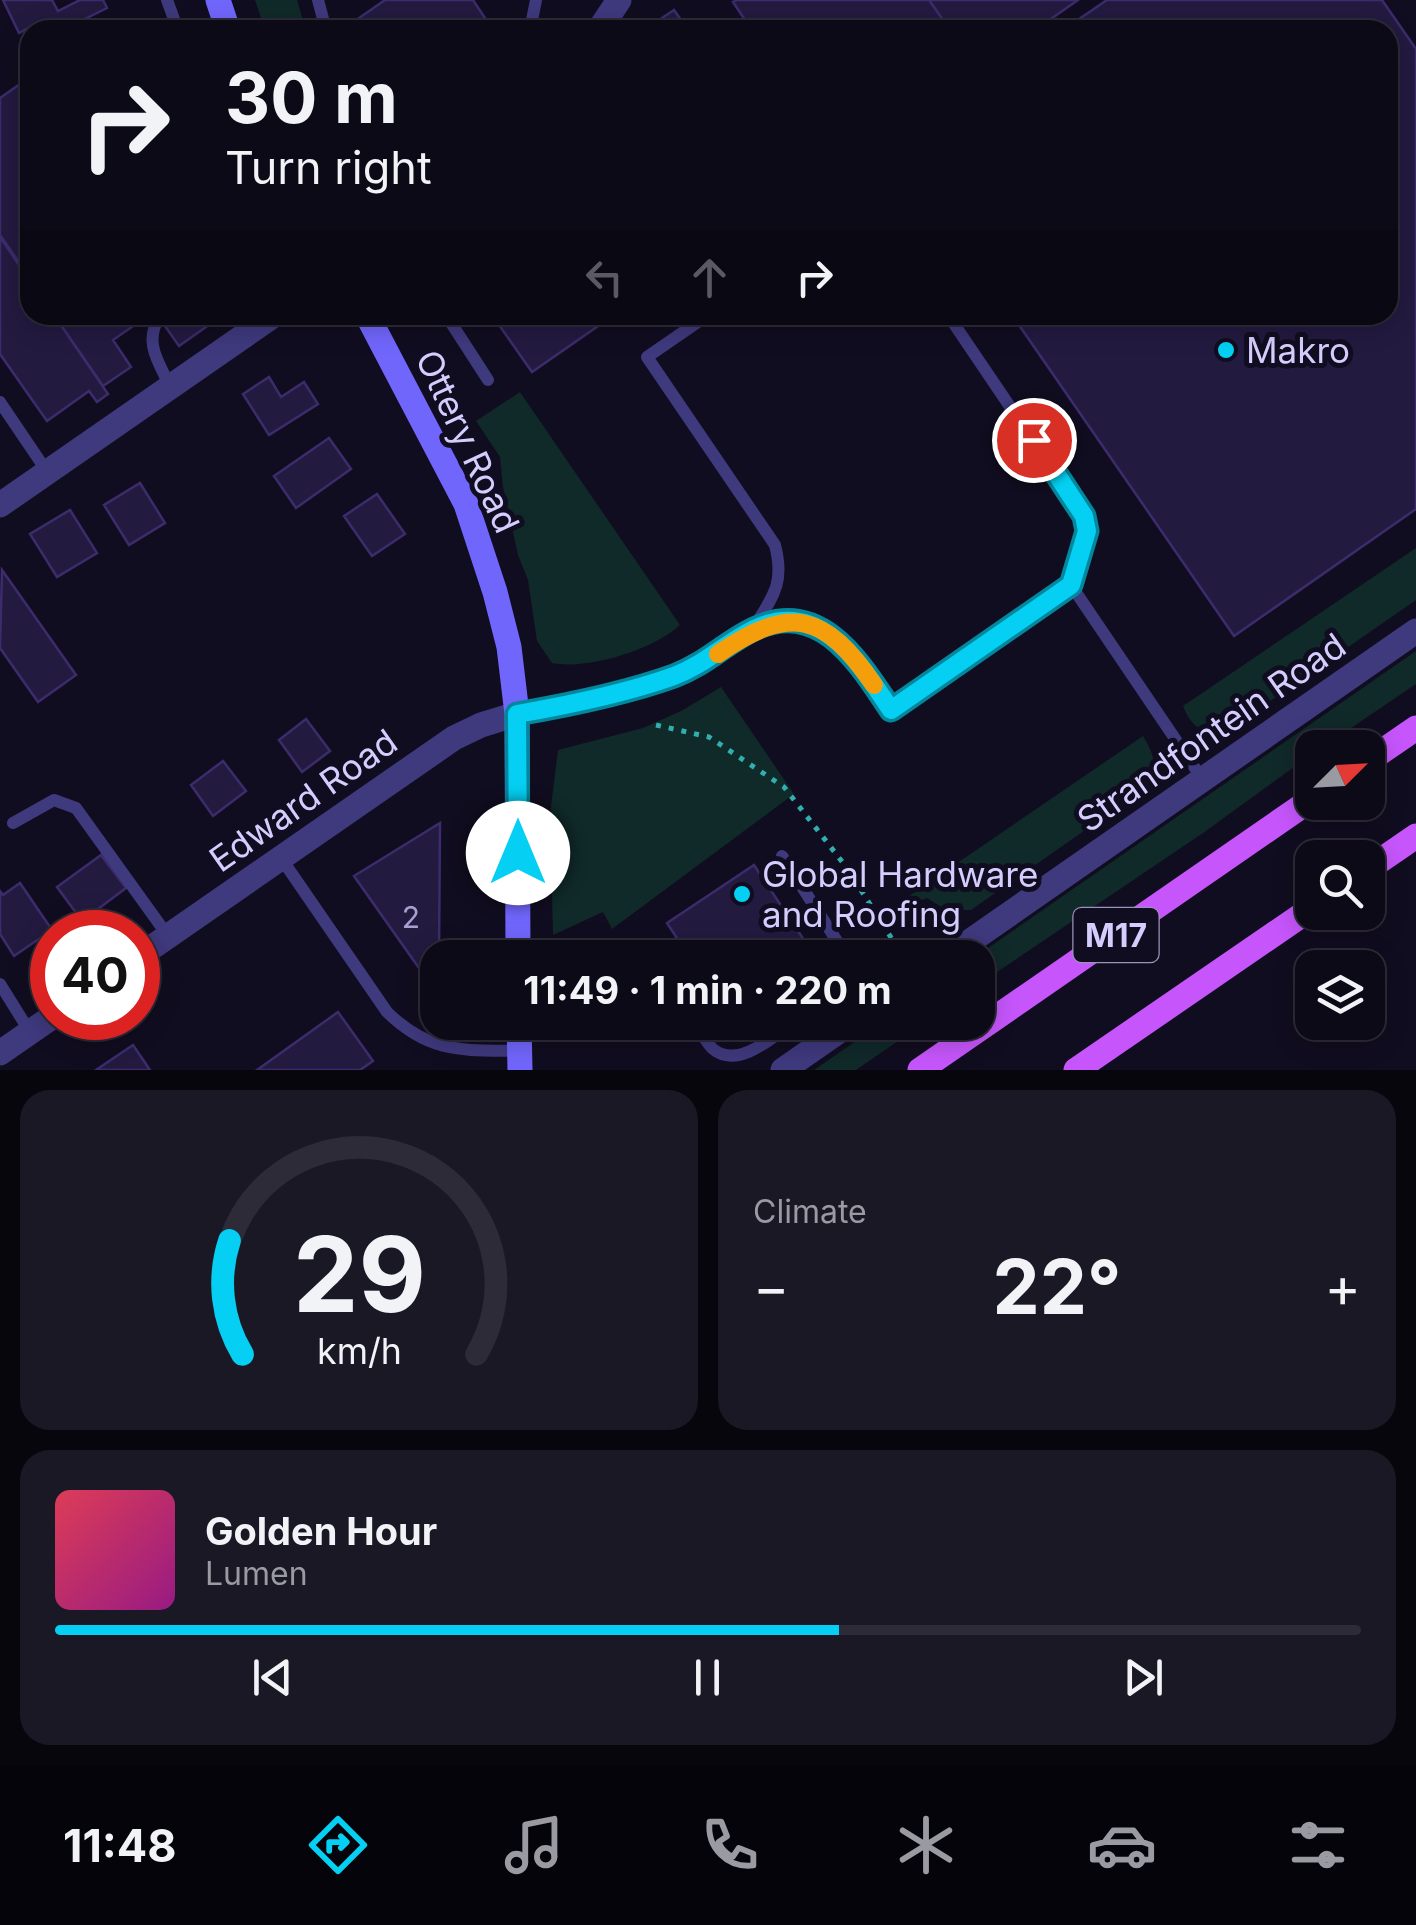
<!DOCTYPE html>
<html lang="en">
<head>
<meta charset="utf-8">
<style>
	body { margin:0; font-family:Inter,sans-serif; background:#1b1825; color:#f1f3f6; height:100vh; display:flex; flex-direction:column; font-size:38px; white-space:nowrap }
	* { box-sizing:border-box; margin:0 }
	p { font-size:32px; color:#9a9aa2 }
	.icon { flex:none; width:55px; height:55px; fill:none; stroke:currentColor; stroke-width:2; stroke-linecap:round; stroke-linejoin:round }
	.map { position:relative; height:1070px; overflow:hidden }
	.panel { display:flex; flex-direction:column; gap:20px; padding:20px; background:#07060d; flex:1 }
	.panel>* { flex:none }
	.hud { position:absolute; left:20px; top:20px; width:1378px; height:305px; border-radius:30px; box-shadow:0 5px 25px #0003,0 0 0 2px #2d2b37; background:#0d0a18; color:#f1f3f6; overflow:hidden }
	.needle { width:65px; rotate:66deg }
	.fabs { position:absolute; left:1295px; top:730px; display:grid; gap:20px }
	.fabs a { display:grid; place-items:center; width:90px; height:90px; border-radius:20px; background:#0d0a18; box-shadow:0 5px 25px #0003,0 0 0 2px #2d2b37; font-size:50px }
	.speed { position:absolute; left:30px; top:910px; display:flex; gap:20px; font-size:50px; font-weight:700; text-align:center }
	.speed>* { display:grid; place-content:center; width:130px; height:130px; border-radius:50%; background:#0d0a18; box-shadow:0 5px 25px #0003,0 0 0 2px #2d2b37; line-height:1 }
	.speed .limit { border:15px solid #d22; background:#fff; color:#111 }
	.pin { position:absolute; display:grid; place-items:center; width:85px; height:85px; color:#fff; margin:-42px; border:5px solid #fff; border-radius:50%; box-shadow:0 2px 10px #0007 }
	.me { position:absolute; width:110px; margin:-55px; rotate:0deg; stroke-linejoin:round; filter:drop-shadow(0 0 8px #0008) }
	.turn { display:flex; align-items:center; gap:35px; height:210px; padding:0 40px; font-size:45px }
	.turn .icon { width:130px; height:130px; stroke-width:2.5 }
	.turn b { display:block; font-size:70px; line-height:85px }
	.lanes { display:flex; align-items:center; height:95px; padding:0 40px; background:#0003; justify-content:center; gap:50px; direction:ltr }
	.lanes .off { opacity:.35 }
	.big { font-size:75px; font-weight:700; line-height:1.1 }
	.panel .tile { flex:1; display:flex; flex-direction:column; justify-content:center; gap:15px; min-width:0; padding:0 35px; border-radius:30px; background:#1b1825 }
	.panel .dial { align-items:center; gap:0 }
	.dial svg { height:260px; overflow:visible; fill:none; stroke:#2d2b37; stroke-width:7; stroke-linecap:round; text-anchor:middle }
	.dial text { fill:#f1f3f6; stroke:none }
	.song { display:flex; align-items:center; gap:30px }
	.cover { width:120px; height:120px; border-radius:15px; background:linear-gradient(135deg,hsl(350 70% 55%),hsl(310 70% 35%)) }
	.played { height:10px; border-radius:5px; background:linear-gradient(90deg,#05cff2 60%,#2d2b37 60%) }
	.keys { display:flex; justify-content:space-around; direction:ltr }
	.heat { display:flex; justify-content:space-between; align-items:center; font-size:55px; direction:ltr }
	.panel .tiles { flex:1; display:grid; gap:20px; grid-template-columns:1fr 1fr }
	.tile:last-child { grid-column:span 2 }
	.trip { position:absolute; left:420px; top:940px; width:575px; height:100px; border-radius:30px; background:#0d0a18; box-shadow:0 5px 25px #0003,0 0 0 2px #2d2b37; font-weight:700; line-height:100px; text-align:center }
	.tab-bar { display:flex; height:160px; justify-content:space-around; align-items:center; background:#05040a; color:#9a9aa2 }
	.tab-bar .icon { width:70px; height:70px }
	.tab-bar .selected { color:#05cff2 }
	.tab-bar b { font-size:45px; color:#f1f3f6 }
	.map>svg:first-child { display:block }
</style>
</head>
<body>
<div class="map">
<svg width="1416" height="1070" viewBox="0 0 1416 1070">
	<rect width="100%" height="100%" fill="#110d20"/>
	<path fill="#102929" d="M 255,0 L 297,0 L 306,30 L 265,30 Z
		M 520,392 L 680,625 C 653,650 588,670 552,663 L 537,641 L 528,580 L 518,555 L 503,487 L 500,457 L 476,421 Z
		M 1416,548 L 1416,600 L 1224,733 C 1202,733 1191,727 1183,706 Z
		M 1416,651 L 1416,684 L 1323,747 L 1312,748 L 1312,754 L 1203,833 L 978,985 L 975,957 Z
		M 721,687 L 794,794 L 612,929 L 603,912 L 553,935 L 550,815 L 558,750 L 643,728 L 683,710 Z
		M 1143,736 C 1156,757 1158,770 1149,793 L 1111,812 L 971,910 L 946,910 L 927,898 L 913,903 L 909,896 Z
		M 882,1023 L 924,1023 L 856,1070 L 814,1070 Z"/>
	<path fill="#231a40" stroke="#3c2c6c" stroke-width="2.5" d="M 3,0 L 52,0 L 58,11 L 80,0 L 103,0 L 107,8 L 77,23 L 78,30 L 43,30 L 39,22 L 19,33 Z
		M 385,0 L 473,0 L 493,30 L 342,30 Z
		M 737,0 L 929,0 L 950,30 L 730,30 L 745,20 L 733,2 Z
		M 929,0 L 1078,0 L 1035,30 L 950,30 Z
		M 1107,0 L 1382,0 L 1416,49 L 1416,509 L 1234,636 L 1012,315 L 1388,315 L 1388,30 L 1063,30 Z
		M 674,10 L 688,30 L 662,30 L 656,22 Z
		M 30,77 L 30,252 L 18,261 L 0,235 L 0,98 Z
		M 0,237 L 30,281 L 30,315 L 54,315 L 108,394 L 97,402 L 89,391 L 47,421 L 0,354 Z
		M 54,315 L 149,315 L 113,340 L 131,367 L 103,386 Z
		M 181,315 L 223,315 L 179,346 L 165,326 Z
		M 492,315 L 614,315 L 532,372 Z
		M 269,377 L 281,397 L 304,382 L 318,404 L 269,435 L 243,394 Z
		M 329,438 L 351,469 L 296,508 L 274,476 Z
		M 140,483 L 165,523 L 129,545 L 104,505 Z
		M 377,494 L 405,534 L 372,556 L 344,516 Z
		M 70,510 L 97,553 L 57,577 L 30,534 Z
		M 2,570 L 76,675 L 38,702 L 0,648 Z
		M 306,719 L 330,751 L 302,772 L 279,740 Z
		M 223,761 L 246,791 L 213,816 L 191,785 Z
		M 440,823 L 439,958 L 438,971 L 426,978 L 354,876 Z
		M 101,855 L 126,888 L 82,921 L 57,887 Z
		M 754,865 L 816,958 L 690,958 L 667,923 Z
		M 20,883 L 52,930 L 14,956 L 0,934 L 0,891 L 3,895 Z
		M 338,1012 L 373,1061 L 360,1070 L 257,1070 Z
		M 133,1045 L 150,1070 L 96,1070 Z"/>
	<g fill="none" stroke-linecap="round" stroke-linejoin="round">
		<path stroke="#30afad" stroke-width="5" stroke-dasharray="5 8" stroke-linecap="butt" d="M 656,725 L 709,737 L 784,787 L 847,868 L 904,958"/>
		<path stroke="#3f397e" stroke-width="12" d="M 167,0 L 178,30
			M 318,0 L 326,30
			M 159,30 L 174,21
			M 530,30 L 536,0
			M 161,315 C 142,341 159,363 171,388
			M 446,315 L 488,380
			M 708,315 L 647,357 L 775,545 C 785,584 773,596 753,629
			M 948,315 L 1084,516 L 1087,531 L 1071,585
			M 0,402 L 48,473
			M 517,714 C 571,705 631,694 681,673 C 710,661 728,641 754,629 C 821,597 860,664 891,710 L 1071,585 L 1203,780
			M 13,823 L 54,800 L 76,808 L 168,936
			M 782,856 L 848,958
			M 281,858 L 387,1012 C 430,1054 463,1050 519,1051
			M 0,984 L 30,1032
			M 694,1022 C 700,1030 706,1043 713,1049 C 738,1070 774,1036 794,1022"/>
		<path stroke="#3f397e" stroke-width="25" d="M 599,30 L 619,0
			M 0,505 L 274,315
			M 138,957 L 454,738 L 481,725 L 517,714
			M 946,958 L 1416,631
			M 0,1053 L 52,1017
			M 783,1070 L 852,1022"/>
		<path stroke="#7166fc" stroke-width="25" d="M 218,0 L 228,30
			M 367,315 L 466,504 L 495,592 L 509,647 L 517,714 L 518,958
			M 519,1022 L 520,1070"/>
		<path stroke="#c656fc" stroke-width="25" d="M 1368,761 L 1416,728
			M 1368,869 L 1416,836
			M 920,1070 L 1312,799
			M 1076,1070 L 1312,908"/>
	</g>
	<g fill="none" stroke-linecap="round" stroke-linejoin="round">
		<g stroke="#03879d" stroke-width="25">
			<path id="route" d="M 518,853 L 517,714 C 569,705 624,694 674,676 C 706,664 725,643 754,629 C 821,597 860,664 891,710 L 1071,585 L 1087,531 L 1084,516 L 1034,440"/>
		</g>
		<use href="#route" stroke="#05cff2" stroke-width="18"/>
		<path stroke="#f59e0b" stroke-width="18" d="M 718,654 C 790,604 825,613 874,685"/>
	</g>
	<g fill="#05cff2" stroke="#110d20" stroke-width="4">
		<circle cx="1226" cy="350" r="10"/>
		<circle cx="742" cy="894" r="10"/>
	</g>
	<g text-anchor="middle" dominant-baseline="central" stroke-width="10" stroke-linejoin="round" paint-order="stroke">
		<g font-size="30" fill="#a8a0ce">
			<text x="411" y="917">2</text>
		</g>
		<rect fill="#110d20" stroke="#9a93bb" stroke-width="2.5" x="1073.5" y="908" width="85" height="54" rx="8"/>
		<g font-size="32" font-weight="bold" fill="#d5cdfe">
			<text x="1116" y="935">M17</text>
		</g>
		<g font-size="35" fill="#d5cdfe" stroke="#110d20" text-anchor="start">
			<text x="1246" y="350">Makro</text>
			<text x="762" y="874">Global Hardware<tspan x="762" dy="40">and Roofing</tspan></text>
		</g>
		<g font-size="35" fill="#d5cdfe" stroke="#110d20">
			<text transform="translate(468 441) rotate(65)">Ottery Road</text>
			<text transform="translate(1211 732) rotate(-35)">Strandfontein Road</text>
			<text transform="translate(303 800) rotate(-35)">Edward Road</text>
		</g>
	</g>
</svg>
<div class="fabs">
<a><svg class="needle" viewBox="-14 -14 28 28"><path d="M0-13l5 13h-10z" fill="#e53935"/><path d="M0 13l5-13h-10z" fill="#9a9aa2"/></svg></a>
<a><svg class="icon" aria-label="search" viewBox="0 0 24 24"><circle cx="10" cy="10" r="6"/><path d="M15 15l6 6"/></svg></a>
<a><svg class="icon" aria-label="layers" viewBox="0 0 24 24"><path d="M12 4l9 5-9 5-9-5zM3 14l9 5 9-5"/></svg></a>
</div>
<div class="speed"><div class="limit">40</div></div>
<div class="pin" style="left:1034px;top:440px;background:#d93025"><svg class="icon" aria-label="arrive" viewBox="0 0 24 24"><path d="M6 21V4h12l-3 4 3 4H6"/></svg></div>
<svg class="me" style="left:518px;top:853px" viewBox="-20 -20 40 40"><circle r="19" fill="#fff"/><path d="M0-13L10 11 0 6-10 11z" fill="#05cff2"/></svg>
<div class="trip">11:49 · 1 min · 220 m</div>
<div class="hud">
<div class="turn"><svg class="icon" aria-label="right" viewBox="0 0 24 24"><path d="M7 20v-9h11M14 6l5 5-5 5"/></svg><div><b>30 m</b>Turn right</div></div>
<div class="lanes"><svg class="icon off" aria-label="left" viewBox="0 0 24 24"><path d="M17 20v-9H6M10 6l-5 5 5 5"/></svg><svg class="icon off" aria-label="ahead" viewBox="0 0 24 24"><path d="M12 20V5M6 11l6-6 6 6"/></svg><svg class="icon" aria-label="right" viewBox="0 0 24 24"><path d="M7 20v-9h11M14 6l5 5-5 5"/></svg></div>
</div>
</div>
<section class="panel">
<div class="tiles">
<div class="tile dial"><svg viewBox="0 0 100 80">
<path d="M14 69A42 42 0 1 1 86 69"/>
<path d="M14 69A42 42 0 0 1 10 34" stroke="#05cff2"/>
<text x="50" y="56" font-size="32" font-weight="700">29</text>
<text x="50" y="72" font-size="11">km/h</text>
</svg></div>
<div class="tile"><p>Climate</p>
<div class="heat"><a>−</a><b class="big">22°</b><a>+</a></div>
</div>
<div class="tile">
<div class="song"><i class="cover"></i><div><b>Golden Hour</b><p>Lumen</p></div></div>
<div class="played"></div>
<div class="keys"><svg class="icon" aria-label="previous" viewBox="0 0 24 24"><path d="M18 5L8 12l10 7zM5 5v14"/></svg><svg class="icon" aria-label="pause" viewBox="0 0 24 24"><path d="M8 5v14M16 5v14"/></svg><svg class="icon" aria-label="next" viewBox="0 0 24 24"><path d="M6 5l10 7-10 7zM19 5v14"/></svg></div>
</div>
</div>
</section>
<nav class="tab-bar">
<b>11:48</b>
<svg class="icon selected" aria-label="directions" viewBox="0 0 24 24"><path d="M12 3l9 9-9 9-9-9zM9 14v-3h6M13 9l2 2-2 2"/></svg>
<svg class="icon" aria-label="music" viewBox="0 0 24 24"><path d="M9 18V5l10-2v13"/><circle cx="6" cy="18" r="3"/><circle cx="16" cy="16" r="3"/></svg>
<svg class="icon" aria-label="phone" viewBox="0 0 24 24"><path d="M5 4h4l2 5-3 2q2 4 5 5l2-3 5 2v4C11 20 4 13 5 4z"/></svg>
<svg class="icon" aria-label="climate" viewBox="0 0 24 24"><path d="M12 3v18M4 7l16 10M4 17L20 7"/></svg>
<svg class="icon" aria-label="car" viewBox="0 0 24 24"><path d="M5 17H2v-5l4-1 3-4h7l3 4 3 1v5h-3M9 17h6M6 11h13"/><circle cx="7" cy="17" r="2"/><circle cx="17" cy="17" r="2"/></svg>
<svg class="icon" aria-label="filters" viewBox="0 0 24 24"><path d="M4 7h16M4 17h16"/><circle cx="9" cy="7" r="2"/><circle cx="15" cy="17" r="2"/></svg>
</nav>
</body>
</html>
